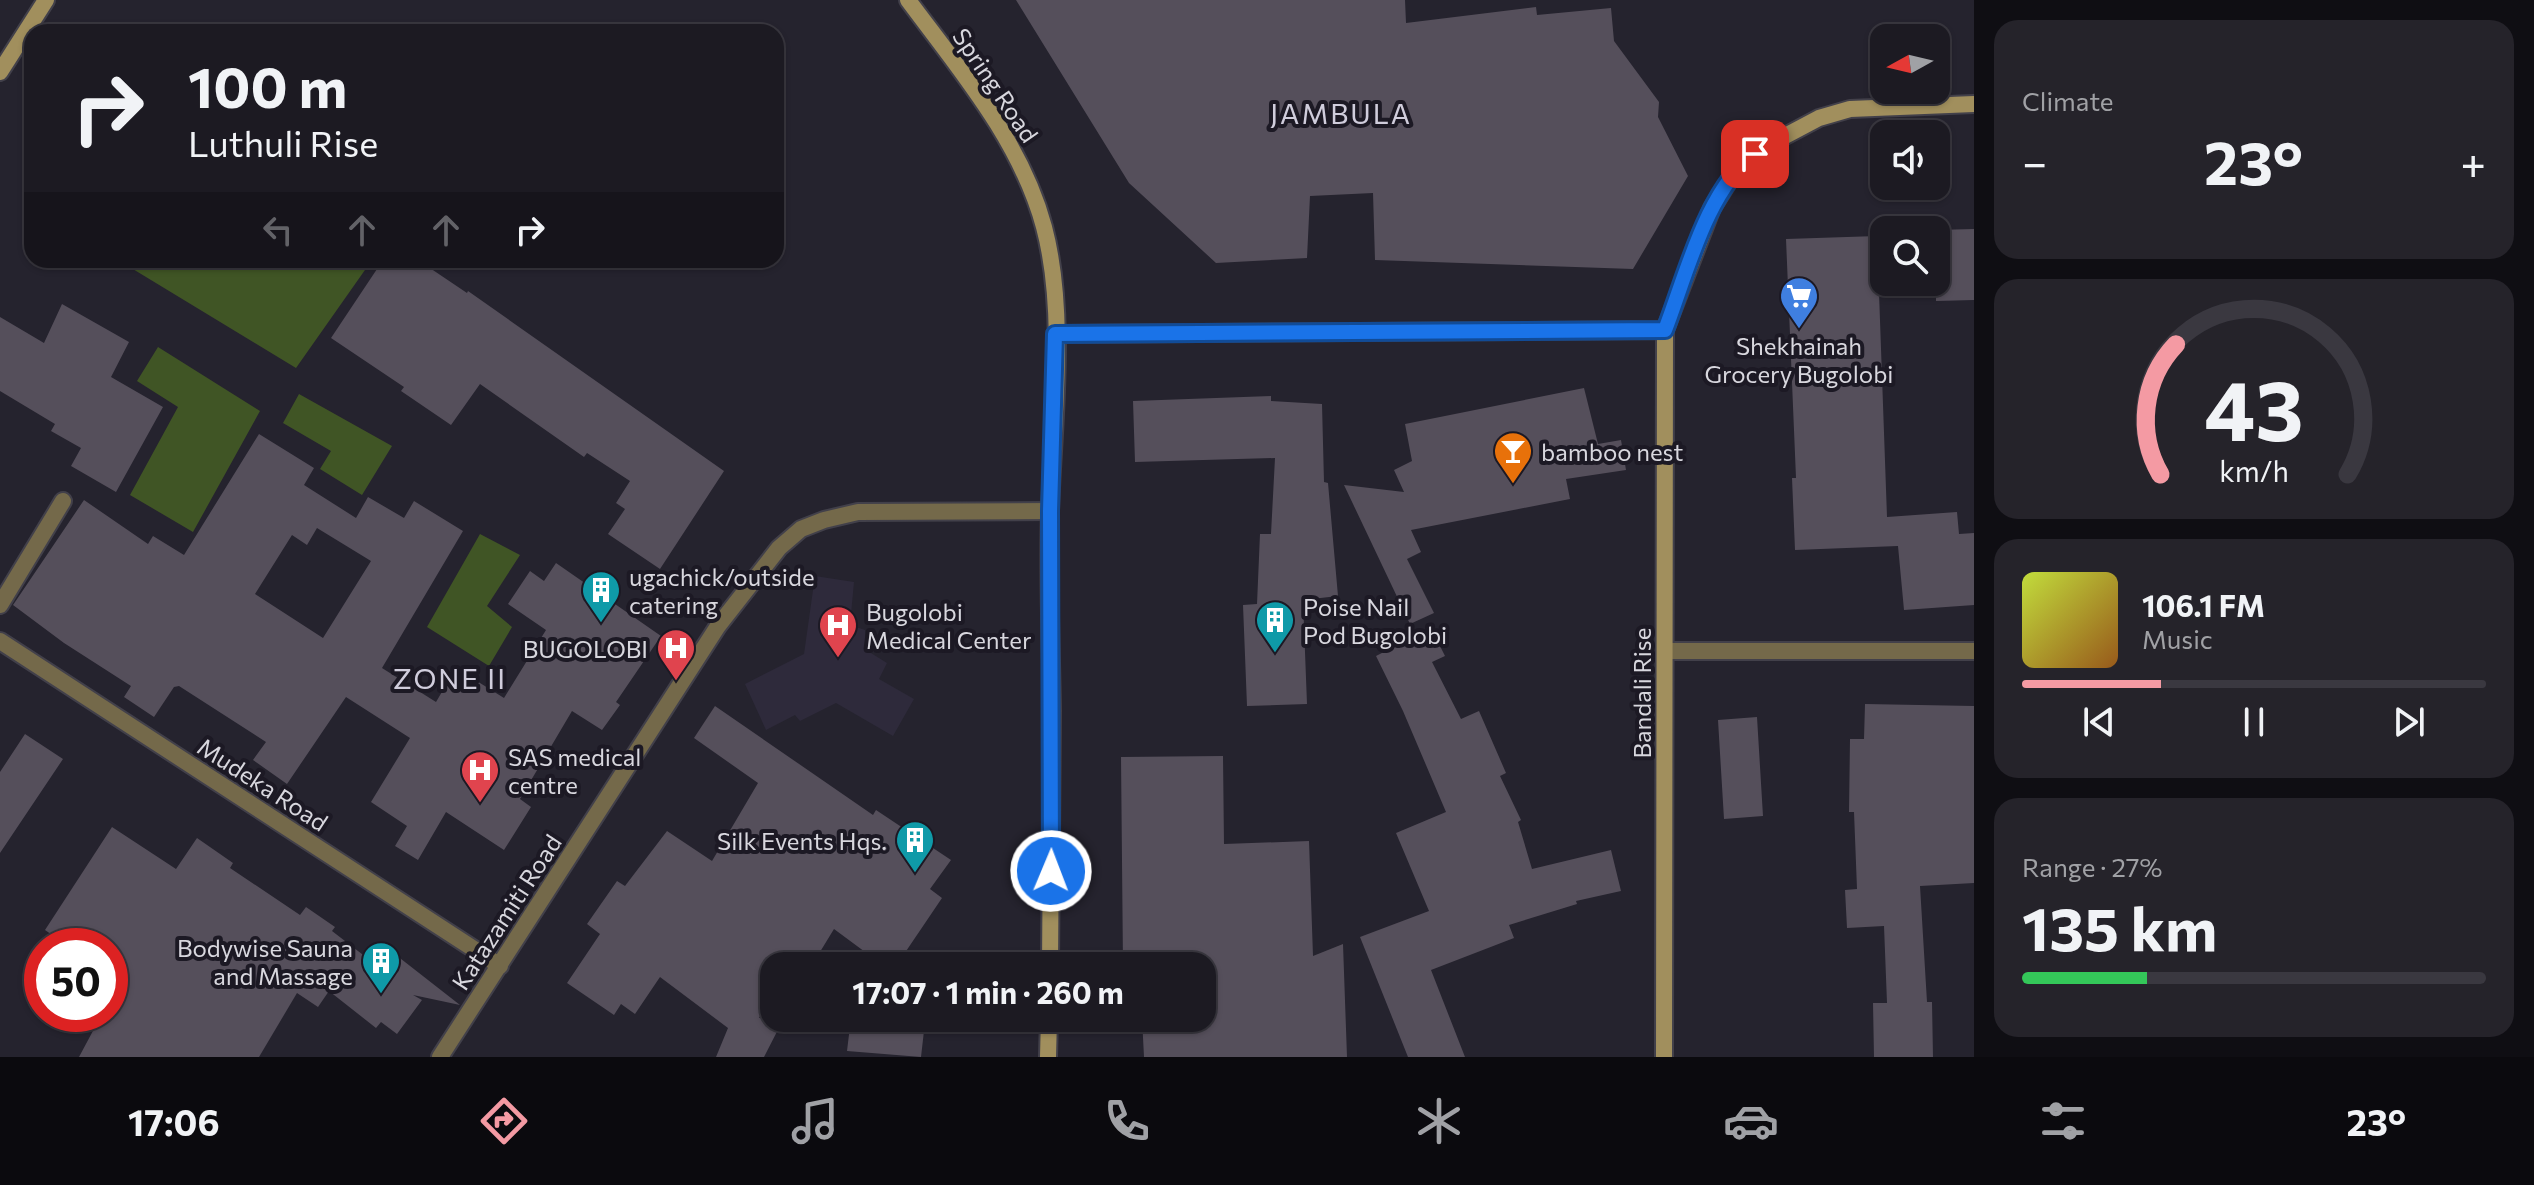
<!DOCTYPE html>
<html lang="en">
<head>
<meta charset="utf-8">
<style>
	body { margin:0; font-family:Commissioner,sans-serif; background:#25232a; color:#f1f3f6; height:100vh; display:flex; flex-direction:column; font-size:30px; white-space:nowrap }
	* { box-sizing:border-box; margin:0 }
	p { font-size:26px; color:#a0a1a5 }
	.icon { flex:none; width:44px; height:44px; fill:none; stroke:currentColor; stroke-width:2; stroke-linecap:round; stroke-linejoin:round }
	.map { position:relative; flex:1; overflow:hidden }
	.side { display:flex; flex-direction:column; gap:20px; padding:20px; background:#0f0e13; width:560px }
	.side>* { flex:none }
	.banner { position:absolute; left:24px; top:24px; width:760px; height:244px; border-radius:24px; box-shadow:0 2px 6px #0004,0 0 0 2px #3a3840; background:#1c1a22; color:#f1f3f6; overflow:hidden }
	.needle { width:52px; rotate:262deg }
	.fabs { position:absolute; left:1870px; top:24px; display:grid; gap:16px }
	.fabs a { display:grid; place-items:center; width:80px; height:80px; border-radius:16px; background:#1c1a22; box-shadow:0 2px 6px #0004,0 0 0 2px #3a3840; font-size:40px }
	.speed { position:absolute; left:24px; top:928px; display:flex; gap:16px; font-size:40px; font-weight:700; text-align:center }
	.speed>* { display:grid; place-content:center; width:104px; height:104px; border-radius:50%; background:#1c1a22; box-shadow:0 2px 6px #0004,0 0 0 2px #3a3840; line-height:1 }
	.speed .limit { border:12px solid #d22; background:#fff; color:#111 }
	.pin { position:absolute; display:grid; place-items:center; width:68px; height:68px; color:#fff; margin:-34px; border-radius:16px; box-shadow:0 4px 12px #0006 }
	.me { position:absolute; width:88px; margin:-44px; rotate:1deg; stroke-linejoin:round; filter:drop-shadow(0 0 6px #0008) }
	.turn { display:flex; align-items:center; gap:28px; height:168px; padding:0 32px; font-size:36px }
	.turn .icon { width:104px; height:104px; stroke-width:2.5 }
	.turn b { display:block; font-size:56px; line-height:68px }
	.lanes { display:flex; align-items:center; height:76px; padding:0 32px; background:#0003; justify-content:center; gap:40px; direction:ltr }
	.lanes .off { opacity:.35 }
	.big { font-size:60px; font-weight:700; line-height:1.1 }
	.side .widget { flex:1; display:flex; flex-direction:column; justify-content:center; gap:12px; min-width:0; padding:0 28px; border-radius:24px; background:#25232a }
	.side .dial { align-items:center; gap:0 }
	.dial svg { height:208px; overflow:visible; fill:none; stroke:#3a3840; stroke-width:7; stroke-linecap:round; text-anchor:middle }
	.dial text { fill:#f1f3f6; stroke:none }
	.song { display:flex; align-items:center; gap:24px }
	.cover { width:96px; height:96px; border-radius:12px; background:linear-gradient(135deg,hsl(70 70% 55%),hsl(30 70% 35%)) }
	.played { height:8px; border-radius:4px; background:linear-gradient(90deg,#f49aa3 30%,#3a3840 30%) }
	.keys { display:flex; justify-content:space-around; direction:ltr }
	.heat { display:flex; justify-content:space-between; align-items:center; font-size:44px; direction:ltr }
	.charge { height:12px; border-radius:6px; background:linear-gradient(90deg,#34c759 27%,#3a3840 0) }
	.trip { position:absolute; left:760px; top:952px; width:456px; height:80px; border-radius:24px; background:#1c1a22; box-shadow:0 2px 6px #0004,0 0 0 2px #3a3840; font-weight:700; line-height:80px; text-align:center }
	.menu { display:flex; height:128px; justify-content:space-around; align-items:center; background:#0b0a0e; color:#a0a1a5 }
	.menu .icon { width:56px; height:56px }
	.menu .active { color:#f49aa3 }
	.menu b { font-size:36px; color:#f1f3f6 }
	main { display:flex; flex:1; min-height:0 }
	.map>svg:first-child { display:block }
</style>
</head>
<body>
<main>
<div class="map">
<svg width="1974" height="1057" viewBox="0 0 1974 1057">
	<rect width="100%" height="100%" fill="#25232e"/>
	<path fill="#2e2a3b" d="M 815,576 L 854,582 L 850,625 L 865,630 L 866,650 L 887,663 L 879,679 L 914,699 L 893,736 L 836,703 L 800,721 L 795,715 L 766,730 L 745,684 L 804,654 Z"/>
	<path fill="#405525" d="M 118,260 L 372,260 L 296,368 Z
		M 158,347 L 260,411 L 193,532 L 130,495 L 178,407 L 137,381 Z
		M 299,394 L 392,446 L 362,495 L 320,469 L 331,451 L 283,423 Z
		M 480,534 L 520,555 L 487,606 L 512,627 L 489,666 L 427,627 Z"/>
	<path fill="#554f5b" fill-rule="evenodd" d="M 1016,0 L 1405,0 L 1406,23 L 1536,7 L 1537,15 L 1611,8 L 1614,41 L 1659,102 L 1658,117 L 1688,176 L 1633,269 L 1375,260 L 1373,193 L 1310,196 L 1307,258 L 1216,263 L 1129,183 Z
		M 1974,229 L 1974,300 L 1936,301 L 1936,230 Z
		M 1877,236 L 1887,517 L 1957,512 L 1959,534 L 1974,533 L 1974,605 L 1904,610 L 1898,546 L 1795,550 L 1792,478 L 1796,478 L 1786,239 Z
		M 383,260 L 418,260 L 467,293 L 468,291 L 724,471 L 660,569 L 608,534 L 625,509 L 616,503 L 630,481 L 587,453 L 584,457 L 480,384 L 451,425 L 401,391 L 404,387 L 331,338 Z
		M 62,304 L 129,342 L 111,377 L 163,407 L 116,492 L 71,466 L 81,448 L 51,431 L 55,424 L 0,391 L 0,317 L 44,343 Z
		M 1584,388 L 1598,444 L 1621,440 L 1626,470 L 1566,479 L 1570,499 L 1411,530 L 1421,552 L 1407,559 L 1434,613 L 1410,624 L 1344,485 L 1404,492 L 1394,470 L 1412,461 L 1405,424 Z
		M 1271,396 L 1271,401 L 1322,404 L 1324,482 L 1328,483 L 1338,596 L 1303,600 L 1307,704 L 1247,706 L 1243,605 L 1257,604 L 1260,534 L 1271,534 L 1275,458 L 1135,462 L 1133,401 Z
		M 259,434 L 314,468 L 304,485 L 356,518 L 368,497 L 404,518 L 414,501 L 463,531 L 382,668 L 436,702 L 456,668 L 504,698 L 546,630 L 508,604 L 530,571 L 544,581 L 556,563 L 661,636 L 616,702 L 620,705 L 602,730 L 572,711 L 520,799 L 531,807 L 504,850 L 446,812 L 418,860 L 395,846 L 407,826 L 371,802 L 410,738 L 346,697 L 287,784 L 253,760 L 266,742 L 179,686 L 174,687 L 154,717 L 124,697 L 131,686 L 64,643 L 13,605 L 84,500 L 148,544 L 153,536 L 184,555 ZM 317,528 L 371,561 L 323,638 L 255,594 L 292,535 L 307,545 Z
		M 1431,628 L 1445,656 L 1432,662 L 1461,719 L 1479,711 L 1506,773 L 1500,776 L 1521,820 L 1518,822 L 1532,869 L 1611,850 L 1621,891 L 1576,901 L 1577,904 L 1509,925 L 1514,938 L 1431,970 L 1465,1057 L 1408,1057 L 1360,937 L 1429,911 L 1396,833 L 1446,812 L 1403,711 L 1376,656 Z
		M 1865,704 L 1974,706 L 1974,883 L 1920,886 L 1927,1002 L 1932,1002 L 1933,1057 L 1874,1057 L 1873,1003 L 1887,1003 L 1884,926 L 1847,928 L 1845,890 L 1857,889 L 1854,812 L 1849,812 L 1850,739 L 1864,739 Z
		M 715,706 L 873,815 L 876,810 L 951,860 L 930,889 L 942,898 L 896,966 L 884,966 L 834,929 L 812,965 L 794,953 L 787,966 L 774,966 L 774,989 L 759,1018 L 784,1018 L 764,1057 L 716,1057 L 728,1028 L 660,977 L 635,1014 L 621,1004 L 614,1015 L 567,983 L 600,934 L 587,924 L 617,881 L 625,886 L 667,831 L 712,861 L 758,783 L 694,738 Z
		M 1757,717 L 1763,816 L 1724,819 L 1718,720 Z
		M 25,734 L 63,759 L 0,853 L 0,772 Z
		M 1223,756 L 1224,844 L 1309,841 L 1313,956 L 1343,944 L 1347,1057 L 1144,1057 L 1142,1018 L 1202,1018 L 1202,966 L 1123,966 L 1121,757 Z
		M 112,827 L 176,869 L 197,838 L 233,863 L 230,868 L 300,915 L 306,907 L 335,927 L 332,931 L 384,971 L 396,955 L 460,1005 L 413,995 L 422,1000 L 397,1034 L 381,1022 L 376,1028 L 329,991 L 318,1007 L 297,993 L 259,1057 L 79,1057 L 102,1014 L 110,1014 L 110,946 L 68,946 L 45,930 Z
		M 851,1018 L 896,1018 L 925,1022 L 921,1057 L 847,1051 Z"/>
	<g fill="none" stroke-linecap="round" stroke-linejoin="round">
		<g stroke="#42404a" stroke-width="20">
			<path id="street" d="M 0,605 L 63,501
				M 0,641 L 500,966
				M 1665,651 L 1974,651
				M 440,1057 L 718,626 L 779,548 L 801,529 L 824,520 L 858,512 L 1050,511"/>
		</g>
		<g stroke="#42404a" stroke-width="20">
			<path id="secondary" d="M 908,0 C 960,70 1021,141 1044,227 C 1067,313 1053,423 1050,511 C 1048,578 1051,645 1052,711 C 1052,796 1051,881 1050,966
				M 0,72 L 46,0
				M 1055,334 L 1665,330 L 1712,208 L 1739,165 L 1770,144 L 1819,118 L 1850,109 L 1974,104
				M 1048,1057 L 1049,1018
				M 1664,1057 L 1665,330"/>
		</g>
		<use href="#street" stroke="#74694a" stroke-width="16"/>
		<use href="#secondary" stroke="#a18f5d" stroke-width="16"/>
	</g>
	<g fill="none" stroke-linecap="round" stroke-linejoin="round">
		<g stroke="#114b97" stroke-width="20">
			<path id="route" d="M 1051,871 L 1050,511 L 1055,334 L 1665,330 C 1686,276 1707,188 1755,154"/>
		</g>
		<use href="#route" stroke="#1a73e8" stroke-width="14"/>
	</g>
	<defs>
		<g id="supermarket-pin" transform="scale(2)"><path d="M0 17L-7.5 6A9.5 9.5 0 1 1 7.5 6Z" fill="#3f7fe0" stroke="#1c1924"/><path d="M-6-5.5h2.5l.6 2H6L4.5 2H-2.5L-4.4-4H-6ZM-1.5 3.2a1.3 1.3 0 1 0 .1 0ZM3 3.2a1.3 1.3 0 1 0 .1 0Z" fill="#fff"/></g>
		<g id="bar-pin" transform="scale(2)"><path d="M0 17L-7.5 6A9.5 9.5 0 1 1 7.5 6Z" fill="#e8710a" stroke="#1c1924"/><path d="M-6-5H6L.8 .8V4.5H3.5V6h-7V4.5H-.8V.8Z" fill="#fff"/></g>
		<g id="building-pin" transform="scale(2)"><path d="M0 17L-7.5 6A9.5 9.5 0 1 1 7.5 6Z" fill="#0f9aa8" stroke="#1c1924"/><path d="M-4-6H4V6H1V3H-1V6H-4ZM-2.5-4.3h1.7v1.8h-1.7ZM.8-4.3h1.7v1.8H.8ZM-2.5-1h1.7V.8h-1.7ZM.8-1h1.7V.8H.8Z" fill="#fff"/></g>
		<g id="hospital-pin" transform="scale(2)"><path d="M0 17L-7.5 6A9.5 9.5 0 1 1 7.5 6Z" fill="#e0444e" stroke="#1c1924"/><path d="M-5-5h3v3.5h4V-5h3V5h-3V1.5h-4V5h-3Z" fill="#fff"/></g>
	</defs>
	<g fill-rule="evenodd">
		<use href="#supermarket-pin" x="1799" y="296"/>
		<use href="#bar-pin" x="1513" y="451"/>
		<use href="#building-pin" x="601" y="590"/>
		<use href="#building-pin" x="1275" y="620"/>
		<use href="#hospital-pin" x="838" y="625"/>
		<use href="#hospital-pin" x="676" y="648"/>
		<use href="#hospital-pin" x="480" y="770"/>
		<use href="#building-pin" x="915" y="840"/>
		<use href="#building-pin" x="381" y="961"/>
	</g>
	<g text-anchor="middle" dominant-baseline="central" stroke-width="8" stroke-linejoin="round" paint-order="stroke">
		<g font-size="24" fill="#d8d7de" stroke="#1c1924">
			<text transform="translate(996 85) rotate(56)">Spring Road</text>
			<text transform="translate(1641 693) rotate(-90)">Bandali Rise</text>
			<text transform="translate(263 784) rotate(33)">Mudeka Road</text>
			<text transform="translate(506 912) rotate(-57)">Katazamiti Road</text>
		</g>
		<g font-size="24" fill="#d8d7de" stroke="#1c1924" text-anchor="start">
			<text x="1799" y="345" text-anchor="middle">Shekhainah<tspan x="1799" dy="28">Grocery Bugolobi</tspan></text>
			<text x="1541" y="451">bamboo nest</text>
			<text x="629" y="576">ugachick/outside<tspan x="629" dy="28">catering</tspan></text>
			<text x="1303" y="606">Poise Nail<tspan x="1303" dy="28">Pod Bugolobi</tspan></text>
			<text x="866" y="611">Bugolobi<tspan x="866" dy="28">Medical Center</tspan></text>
			<text x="648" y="648" text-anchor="end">BUGOLOBI</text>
			<text x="508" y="756">SAS medical<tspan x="508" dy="28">centre</tspan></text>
			<text x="887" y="840" text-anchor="end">Silk Events Hqs.</text>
			<text x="353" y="947" text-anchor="end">Bodywise Sauna<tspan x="353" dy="28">and Massage</tspan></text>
		</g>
		<g font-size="28" letter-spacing="2" fill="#d0cddc" stroke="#1c1924">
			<text x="1341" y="113">JAMBULA</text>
			<text x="450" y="678">ZONE II</text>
		</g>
	</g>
</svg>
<div class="fabs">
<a><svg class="needle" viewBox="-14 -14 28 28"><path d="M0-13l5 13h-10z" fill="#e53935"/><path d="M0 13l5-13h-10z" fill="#a0a1a5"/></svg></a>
<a><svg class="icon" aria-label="sound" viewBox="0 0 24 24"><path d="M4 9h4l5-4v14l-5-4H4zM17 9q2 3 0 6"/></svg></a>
<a><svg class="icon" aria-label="search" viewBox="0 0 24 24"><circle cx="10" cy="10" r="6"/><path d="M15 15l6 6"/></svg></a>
</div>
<div class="speed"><div class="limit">50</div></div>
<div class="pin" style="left:1755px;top:154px;background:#d93025"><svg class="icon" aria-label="arrive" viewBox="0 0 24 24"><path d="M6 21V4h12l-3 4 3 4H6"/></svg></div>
<svg class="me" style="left:1051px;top:871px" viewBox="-20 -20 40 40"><circle r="17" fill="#1a73e8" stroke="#fff" stroke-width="3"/><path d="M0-11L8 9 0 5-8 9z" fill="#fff"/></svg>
<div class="trip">17:07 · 1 min · 260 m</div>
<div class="banner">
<div class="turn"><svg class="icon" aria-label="right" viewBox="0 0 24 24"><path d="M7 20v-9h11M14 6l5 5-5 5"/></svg><div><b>100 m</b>Luthuli Rise</div></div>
<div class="lanes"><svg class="icon off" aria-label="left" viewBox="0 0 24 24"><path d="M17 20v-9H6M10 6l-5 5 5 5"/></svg><svg class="icon off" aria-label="ahead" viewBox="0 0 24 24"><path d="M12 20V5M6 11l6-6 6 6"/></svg><svg class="icon off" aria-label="ahead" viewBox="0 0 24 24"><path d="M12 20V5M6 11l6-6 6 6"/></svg><svg class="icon" aria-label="right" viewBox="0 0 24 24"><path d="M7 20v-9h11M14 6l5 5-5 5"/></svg></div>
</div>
</div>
<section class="side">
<div class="widget"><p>Climate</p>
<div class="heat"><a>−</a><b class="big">23°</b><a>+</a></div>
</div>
<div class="widget dial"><svg viewBox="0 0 100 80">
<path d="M14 69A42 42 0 1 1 86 69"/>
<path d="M14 69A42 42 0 0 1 20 19" stroke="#f49aa3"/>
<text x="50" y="56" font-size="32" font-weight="700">43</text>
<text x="50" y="72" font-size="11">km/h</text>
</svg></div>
<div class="widget">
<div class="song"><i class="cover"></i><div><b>106.1 FM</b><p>Music</p></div></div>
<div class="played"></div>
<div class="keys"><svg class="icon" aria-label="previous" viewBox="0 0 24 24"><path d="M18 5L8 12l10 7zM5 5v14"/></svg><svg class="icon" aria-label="pause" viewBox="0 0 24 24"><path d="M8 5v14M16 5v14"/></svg><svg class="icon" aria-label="next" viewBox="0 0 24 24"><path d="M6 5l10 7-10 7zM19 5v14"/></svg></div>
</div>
<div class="widget"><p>Range · 27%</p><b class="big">135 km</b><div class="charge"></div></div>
</section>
</main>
<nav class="menu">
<b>17:06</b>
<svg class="icon active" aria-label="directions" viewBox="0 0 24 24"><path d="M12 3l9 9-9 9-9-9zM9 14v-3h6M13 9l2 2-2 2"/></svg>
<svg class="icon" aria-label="music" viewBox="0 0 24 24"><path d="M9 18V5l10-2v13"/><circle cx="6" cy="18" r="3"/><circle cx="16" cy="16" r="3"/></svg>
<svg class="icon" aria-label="phone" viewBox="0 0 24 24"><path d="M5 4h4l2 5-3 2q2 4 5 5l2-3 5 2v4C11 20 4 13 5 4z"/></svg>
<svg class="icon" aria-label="climate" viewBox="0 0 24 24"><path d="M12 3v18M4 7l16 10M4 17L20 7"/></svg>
<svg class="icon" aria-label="car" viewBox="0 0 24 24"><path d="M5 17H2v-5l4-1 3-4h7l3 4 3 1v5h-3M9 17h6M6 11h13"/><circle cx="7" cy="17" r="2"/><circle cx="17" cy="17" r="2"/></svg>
<svg class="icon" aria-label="filters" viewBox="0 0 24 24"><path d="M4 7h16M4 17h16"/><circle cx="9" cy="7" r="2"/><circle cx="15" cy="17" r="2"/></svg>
<b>23°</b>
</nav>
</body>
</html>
